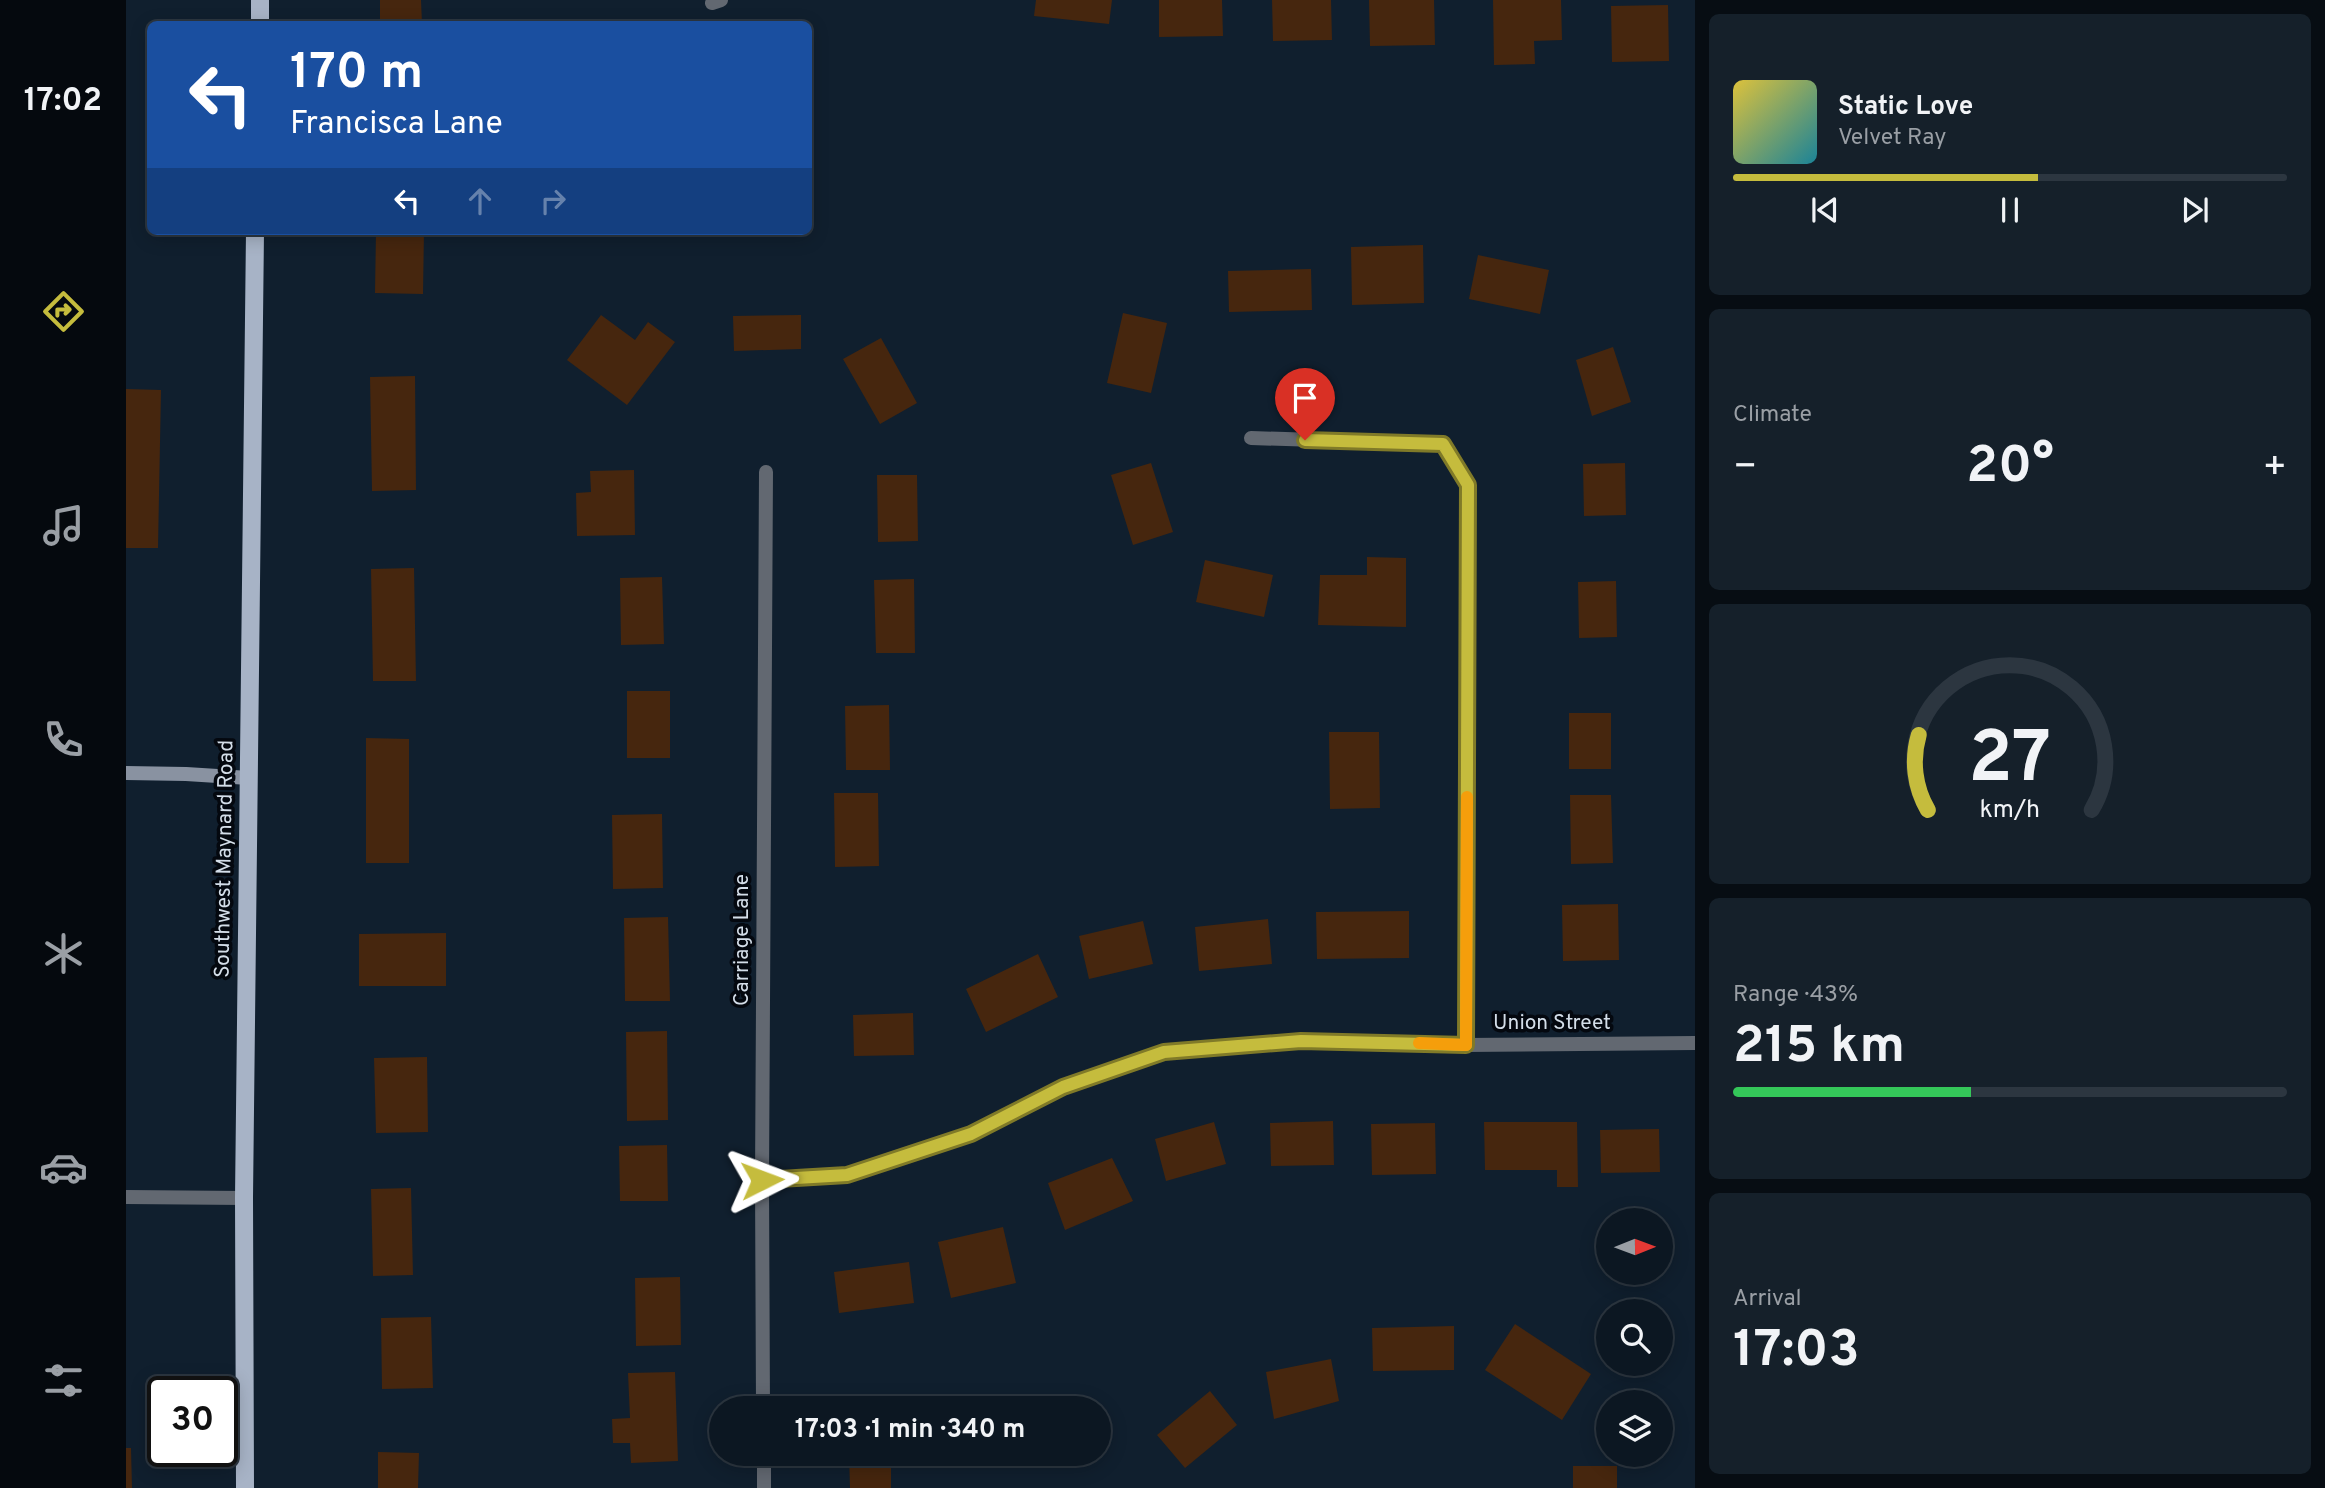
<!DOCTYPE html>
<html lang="en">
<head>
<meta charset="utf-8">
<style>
	body { margin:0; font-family:Overpass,sans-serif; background:#15202a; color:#f1f3f6; height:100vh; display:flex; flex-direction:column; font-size:26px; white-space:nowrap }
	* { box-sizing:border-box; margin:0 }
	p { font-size:23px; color:#9a9fa5 }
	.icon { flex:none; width:38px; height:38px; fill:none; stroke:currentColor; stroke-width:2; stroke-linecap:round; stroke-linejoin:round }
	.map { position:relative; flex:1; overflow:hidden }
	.drawer { display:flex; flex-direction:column; gap:14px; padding:14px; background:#070d13; width:630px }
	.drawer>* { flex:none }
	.top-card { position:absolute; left:21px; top:21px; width:665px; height:214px; border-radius:10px; box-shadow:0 4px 18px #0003,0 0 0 2px #2c3640; background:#1a4fa0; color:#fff; overflow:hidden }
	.needle { width:46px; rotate:89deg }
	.buttons { position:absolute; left:1470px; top:1208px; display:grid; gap:14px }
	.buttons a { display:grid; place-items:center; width:77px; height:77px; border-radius:50%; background:#0c1722; box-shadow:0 4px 18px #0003,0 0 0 2px #2c3640; font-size:35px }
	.speed { position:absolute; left:21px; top:1376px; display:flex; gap:14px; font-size:35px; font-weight:700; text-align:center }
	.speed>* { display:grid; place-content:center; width:91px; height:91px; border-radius:50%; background:#0c1722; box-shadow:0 4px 18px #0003,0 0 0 2px #2c3640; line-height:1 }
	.speed .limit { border:4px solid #111; border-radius:10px; background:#fff; color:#111 }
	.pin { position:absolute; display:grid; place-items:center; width:60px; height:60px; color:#fff; margin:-72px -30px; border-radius:50% 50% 50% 0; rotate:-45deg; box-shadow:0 0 7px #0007 }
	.pin .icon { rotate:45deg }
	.me { position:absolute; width:77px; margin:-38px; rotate:87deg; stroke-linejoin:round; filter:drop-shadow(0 0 5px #0008) }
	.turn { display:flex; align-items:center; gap:24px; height:147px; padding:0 28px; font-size:32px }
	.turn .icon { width:91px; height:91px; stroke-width:2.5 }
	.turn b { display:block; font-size:49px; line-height:60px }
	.lanes { display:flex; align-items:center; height:66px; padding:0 28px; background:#0003; justify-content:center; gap:35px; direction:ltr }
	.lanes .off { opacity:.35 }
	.big { font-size:52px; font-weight:700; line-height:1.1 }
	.drawer .card { flex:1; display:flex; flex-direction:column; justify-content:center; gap:10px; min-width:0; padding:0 24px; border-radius:10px; background:#15202a }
	.drawer .dial { align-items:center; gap:0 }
	.dial svg { height:182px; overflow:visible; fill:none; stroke:#2c3640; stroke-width:7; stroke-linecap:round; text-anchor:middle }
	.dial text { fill:#f1f3f6; stroke:none }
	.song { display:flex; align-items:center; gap:21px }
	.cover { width:84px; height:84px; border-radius:10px; background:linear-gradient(135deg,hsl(50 70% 55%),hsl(190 70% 35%)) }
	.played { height:7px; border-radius:4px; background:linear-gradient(90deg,#c5bc3d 55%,#2c3640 55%) }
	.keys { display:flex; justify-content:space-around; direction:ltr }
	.heat { display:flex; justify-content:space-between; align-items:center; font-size:38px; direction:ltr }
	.charge { height:10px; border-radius:5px; background:linear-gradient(90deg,#34c759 43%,#2c3640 0) }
	.trip { position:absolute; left:583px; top:1396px; width:402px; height:70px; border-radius:35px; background:#0c1722; box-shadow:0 4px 18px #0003,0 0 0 2px #2c3640; font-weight:700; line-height:70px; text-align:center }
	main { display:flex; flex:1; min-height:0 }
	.dock { display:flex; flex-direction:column; width:126px; justify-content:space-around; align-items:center; background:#05090e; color:#9a9fa5 }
	.dock .icon { width:49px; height:49px }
	.dock .selected { color:#c5bc3d }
	.dock b { font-size:32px; color:#f1f3f6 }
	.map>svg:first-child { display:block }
</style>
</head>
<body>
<main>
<nav class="dock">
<b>17:02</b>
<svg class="icon selected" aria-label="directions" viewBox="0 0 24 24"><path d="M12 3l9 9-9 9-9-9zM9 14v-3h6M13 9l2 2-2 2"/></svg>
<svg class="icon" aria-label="music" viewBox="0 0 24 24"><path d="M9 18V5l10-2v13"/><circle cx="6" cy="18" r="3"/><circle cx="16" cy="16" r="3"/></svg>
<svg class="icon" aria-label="phone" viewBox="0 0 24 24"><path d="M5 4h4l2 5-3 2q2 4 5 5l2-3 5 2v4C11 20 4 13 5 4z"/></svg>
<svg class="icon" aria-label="climate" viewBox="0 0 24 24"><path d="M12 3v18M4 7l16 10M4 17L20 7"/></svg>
<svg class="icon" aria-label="car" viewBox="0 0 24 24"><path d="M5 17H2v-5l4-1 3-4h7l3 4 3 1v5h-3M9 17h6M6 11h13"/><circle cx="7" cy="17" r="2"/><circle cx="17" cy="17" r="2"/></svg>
<svg class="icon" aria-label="filters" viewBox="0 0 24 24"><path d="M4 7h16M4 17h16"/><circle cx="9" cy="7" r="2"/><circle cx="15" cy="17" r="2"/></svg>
</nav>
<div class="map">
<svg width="1569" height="1488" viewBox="0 0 1569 1488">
	<rect width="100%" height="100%" fill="#101f2e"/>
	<path fill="#46260e" d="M 254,0 L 295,0 L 296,24 L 254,24 Z
		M 910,0 L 986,0 L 983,24 L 908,16 Z
		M 1033,0 L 1096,0 L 1097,36 L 1033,37 Z
		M 1146,0 L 1205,0 L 1206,40 L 1147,41 Z
		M 1243,0 L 1308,0 L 1309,45 L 1244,46 Z
		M 1367,0 L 1435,0 L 1436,40 L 1408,41 L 1409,64 L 1368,65 Z
		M 1542,5 L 1543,61 L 1486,62 L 1485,6 Z
		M 250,231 L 298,231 L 297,294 L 249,293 Z
		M 1297,245 L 1298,303 L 1226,305 L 1225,247 Z
		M 1352,255 L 1423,270 L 1414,314 L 1343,299 Z
		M 1185,269 L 1186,310 L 1103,312 L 1102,271 Z
		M 997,313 L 1041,323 L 1025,393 L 981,383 Z
		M 475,315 L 509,340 L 522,322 L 549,342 L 501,405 L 441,360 Z
		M 675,315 L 675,349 L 608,351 L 607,316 Z
		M 755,338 L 791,403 L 754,424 L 717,359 Z
		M 1487,347 L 1505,402 L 1466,416 L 1450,360 Z
		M 289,376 L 290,490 L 246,491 L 244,377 Z
		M 0,389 L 35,390 L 32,548 L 0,548 Z
		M 1025,463 L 1047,532 L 1007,545 L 985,475 Z
		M 1499,463 L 1500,515 L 1458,516 L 1457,464 Z
		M 508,470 L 509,535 L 451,536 L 450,493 L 465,492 L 464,471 Z
		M 751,475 L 791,475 L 792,541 L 752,542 Z
		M 1241,557 L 1280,558 L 1280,627 L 1192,625 L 1194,575 L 1241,575 Z
		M 1079,560 L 1147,575 L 1138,617 L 1070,602 Z
		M 288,568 L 290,681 L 247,681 L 245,569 Z
		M 536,577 L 538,644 L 495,645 L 494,578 Z
		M 788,579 L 789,653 L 750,653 L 748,580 Z
		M 1490,581 L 1491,637 L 1453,638 L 1452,582 Z
		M 501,691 L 544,691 L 544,758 L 501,758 Z
		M 763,705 L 764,770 L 720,770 L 719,706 Z
		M 1443,713 L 1485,713 L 1485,769 L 1443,769 Z
		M 1203,732 L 1253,732 L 1254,808 L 1204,809 Z
		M 240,738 L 283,739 L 283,863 L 240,863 Z
		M 708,793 L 752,793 L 753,866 L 709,867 Z
		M 1444,795 L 1485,795 L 1487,863 L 1445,864 Z
		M 536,814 L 537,888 L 487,889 L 486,815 Z
		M 1492,904 L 1493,960 L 1437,961 L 1436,905 Z
		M 1283,911 L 1283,958 L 1191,959 L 1190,912 Z
		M 542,917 L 544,1001 L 499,1001 L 498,918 Z
		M 1142,919 L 1146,964 L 1073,971 L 1069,927 Z
		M 1017,921 L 1027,964 L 963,979 L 953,936 Z
		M 320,933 L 320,986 L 233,986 L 233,934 Z
		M 912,954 L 932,997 L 860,1032 L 840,989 Z
		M 787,1013 L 788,1055 L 728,1056 L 727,1015 Z
		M 541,1031 L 542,1120 L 501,1121 L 500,1032 Z
		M 301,1057 L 302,1132 L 250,1133 L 248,1058 Z
		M 1207,1121 L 1208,1165 L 1145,1166 L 1144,1123 Z
		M 1088,1122 L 1100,1164 L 1040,1181 L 1029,1139 Z
		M 1358,1122 L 1451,1122 L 1452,1187 L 1431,1187 L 1431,1170 L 1359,1170 Z
		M 1309,1123 L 1310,1174 L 1246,1175 L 1245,1124 Z
		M 1533,1129 L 1534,1172 L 1475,1173 L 1474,1130 Z
		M 541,1145 L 542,1201 L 494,1201 L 493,1146 Z
		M 986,1158 L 1007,1201 L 939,1230 L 922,1183 Z
		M 285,1188 L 287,1275 L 247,1276 L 245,1189 Z
		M 877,1227 L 890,1283 L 825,1298 L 812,1242 Z
		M 783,1262 L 788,1303 L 713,1313 L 708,1272 Z
		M 554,1277 L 555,1345 L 510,1346 L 509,1278 Z
		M 305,1317 L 307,1388 L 256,1389 L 255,1318 Z
		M 1389,1324 L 1465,1374 L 1436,1420 L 1359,1370 Z
		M 1328,1326 L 1328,1370 L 1247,1371 L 1246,1328 Z
		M 1205,1359 L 1213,1401 L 1148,1419 L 1140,1372 Z
		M 549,1372 L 552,1461 L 505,1463 L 504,1443 L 487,1443 L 486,1419 L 504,1418 L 502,1373 Z
		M 1084,1391 L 1111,1425 L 1059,1468 L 1031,1435 Z
		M 0,1448 L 5,1448 L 6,1488 L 0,1488 Z
		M 252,1452 L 293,1453 L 292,1488 L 252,1488 Z
		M 723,1454 L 765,1454 L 765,1488 L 724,1488 Z
		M 1447,1466 L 1491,1466 L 1491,1488 L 1447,1488 Z"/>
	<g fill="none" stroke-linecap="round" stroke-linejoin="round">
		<path stroke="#626871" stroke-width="14" d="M 586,3 L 595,0
			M 1125,438 L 1317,444 L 1342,485 L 1340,1045
			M 636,1180 L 721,1175 L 845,1134 L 937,1087 L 1038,1052 L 1175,1041 L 1340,1045 L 1569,1043
			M 0,1197 L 118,1198
			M 637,1409 L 636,1180 L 640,472
			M 638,1454 L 638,1488"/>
		<path stroke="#8992a1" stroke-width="14" d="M 0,773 L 60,774 L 123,778"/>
		<path stroke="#a7b3c6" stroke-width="18" d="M 134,24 L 134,0
			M 119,1488 L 118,1198 L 129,231"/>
	</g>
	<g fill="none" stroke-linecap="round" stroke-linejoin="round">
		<g stroke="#807a28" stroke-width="18">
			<path id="route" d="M 636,1180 L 721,1175 L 845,1134 L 937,1087 L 1038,1052 L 1175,1041 L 1340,1045 L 1342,485 L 1317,444 L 1179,440"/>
		</g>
		<use href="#route" stroke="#c5bc3d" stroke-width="12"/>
		<path stroke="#f59e0b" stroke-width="12" d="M 1293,1043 L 1340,1045 L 1341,797"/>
	</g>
	<g text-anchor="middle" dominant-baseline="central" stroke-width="7" stroke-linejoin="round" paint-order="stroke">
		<g font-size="21" fill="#d4dee9" stroke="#04080f">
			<text transform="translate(99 859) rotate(-89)">Southwest Maynard Road</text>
			<text transform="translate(616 940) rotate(-90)">Carriage Lane</text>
			<text x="1426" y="1023">Union Street</text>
		</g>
	</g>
</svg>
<div class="buttons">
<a><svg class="needle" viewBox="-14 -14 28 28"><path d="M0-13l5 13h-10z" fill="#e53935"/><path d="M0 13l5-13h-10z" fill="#9a9fa5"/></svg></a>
<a><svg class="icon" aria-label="search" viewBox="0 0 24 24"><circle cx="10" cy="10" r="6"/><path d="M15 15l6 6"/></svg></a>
<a><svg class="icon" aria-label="layers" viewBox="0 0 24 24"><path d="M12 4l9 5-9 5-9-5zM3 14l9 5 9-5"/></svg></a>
</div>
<div class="speed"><div class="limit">30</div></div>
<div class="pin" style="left:1179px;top:440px;background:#d93025"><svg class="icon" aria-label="arrive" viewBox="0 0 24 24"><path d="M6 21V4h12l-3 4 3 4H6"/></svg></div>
<svg class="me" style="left:636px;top:1180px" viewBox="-20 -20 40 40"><path d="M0-17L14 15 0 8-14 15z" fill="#c5bc3d" stroke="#fff" stroke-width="4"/></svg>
<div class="trip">17:03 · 1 min · 340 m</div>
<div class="top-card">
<div class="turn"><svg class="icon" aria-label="left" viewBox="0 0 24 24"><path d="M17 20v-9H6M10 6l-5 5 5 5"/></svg><div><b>170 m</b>Francisca Lane</div></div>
<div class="lanes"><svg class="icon" aria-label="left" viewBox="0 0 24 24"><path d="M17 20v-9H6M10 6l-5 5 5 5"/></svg><svg class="icon off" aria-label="ahead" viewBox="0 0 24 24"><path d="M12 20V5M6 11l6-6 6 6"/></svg><svg class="icon off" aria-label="right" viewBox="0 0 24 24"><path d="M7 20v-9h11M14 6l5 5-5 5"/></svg></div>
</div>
</div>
<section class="drawer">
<div class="card">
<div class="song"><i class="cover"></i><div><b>Static Love</b><p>Velvet Ray</p></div></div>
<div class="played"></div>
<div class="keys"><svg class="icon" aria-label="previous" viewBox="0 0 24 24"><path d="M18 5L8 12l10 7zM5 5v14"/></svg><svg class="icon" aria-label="pause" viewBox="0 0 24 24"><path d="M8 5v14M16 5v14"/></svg><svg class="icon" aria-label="next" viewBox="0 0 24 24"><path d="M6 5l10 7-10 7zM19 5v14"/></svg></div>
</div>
<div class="card"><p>Climate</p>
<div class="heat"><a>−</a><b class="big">20°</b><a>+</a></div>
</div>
<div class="card dial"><svg viewBox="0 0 100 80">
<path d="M14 69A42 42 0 1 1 86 69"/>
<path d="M14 69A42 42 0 0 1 10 36" stroke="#c5bc3d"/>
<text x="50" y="56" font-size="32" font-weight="700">27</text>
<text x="50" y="72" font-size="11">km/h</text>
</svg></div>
<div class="card"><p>Range · 43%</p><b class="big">215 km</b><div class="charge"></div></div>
<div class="card"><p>Arrival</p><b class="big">17:03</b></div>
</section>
</main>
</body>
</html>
